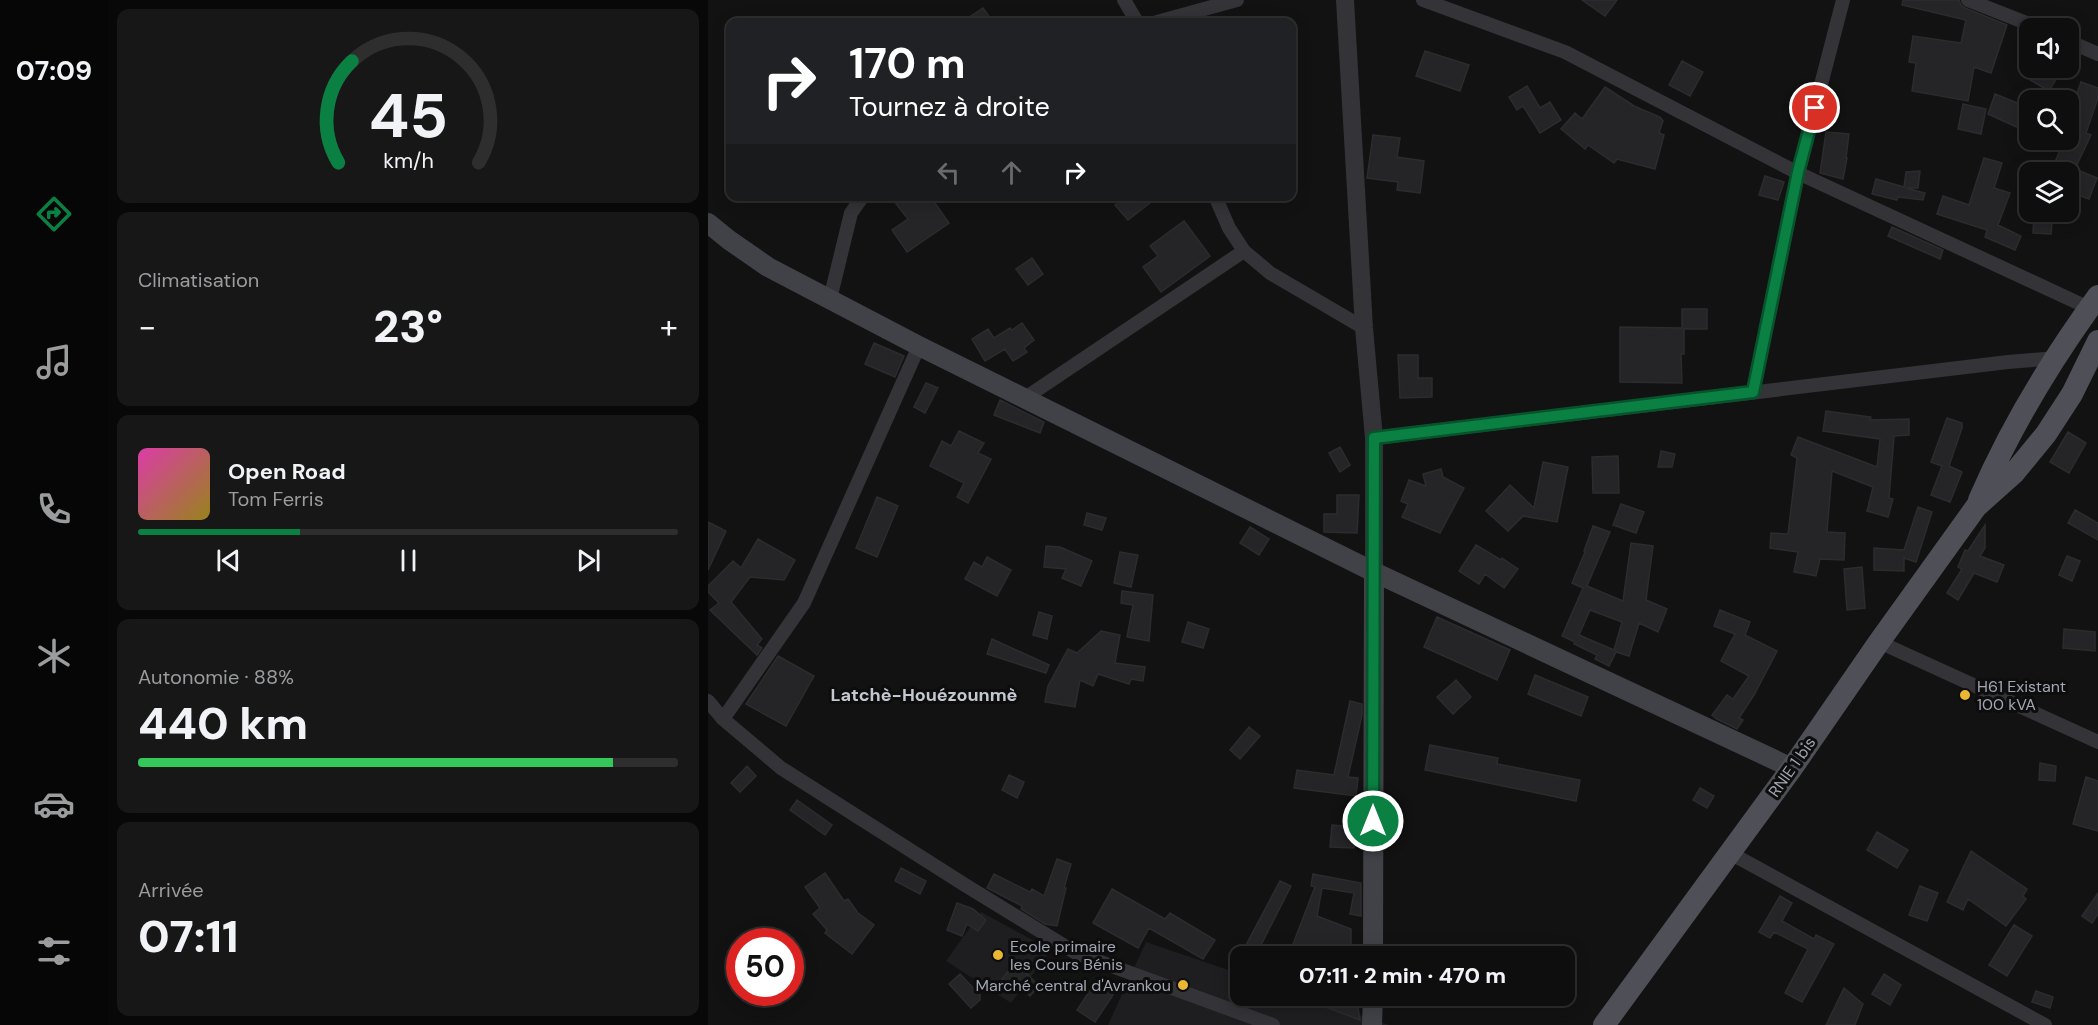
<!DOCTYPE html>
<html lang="fr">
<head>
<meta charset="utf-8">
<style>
	body { margin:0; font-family:"DM Sans",sans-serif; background:#171717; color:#f1f3f6; height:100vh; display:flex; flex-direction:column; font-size:22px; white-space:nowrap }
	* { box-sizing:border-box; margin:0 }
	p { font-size:20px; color:#9b9c9e }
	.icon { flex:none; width:33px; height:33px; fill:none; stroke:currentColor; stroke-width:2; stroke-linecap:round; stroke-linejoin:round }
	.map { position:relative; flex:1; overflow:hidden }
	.details { display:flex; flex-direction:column; gap:9px; padding:9px; background:#080808; width:600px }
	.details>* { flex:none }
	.banner { position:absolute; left:18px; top:18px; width:570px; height:183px; border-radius:12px; box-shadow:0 3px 15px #0003,0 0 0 2px #2e2e2e; background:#202124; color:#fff; overflow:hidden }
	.fabs { position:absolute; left:1311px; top:18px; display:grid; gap:12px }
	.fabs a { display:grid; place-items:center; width:60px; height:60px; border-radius:12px; background:#0e0e0e; box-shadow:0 3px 15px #0003,0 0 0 2px #2e2e2e; font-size:30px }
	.speed { position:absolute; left:18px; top:928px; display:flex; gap:12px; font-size:30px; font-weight:700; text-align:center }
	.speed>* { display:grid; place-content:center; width:78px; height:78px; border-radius:50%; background:#0e0e0e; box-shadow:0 3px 15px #0003,0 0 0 2px #2e2e2e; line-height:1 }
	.speed .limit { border:9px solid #d22; background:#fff; color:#111 }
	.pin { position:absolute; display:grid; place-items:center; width:51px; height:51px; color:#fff; margin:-26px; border:3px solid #fff; border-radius:50%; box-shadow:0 2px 6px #0007 }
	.me { position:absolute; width:66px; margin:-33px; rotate:0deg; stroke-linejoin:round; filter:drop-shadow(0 0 4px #0008) }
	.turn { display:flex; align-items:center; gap:21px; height:126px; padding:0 24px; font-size:27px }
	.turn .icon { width:78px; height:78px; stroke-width:2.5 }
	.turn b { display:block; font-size:42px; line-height:51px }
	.lanes { display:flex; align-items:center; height:57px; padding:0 24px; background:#0003; justify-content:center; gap:30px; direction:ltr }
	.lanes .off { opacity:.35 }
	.big { font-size:45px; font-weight:800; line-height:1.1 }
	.details .widget { flex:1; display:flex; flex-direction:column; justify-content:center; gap:9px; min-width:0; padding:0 21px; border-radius:12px; background:#171717 }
	.details .dial { align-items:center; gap:0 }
	.dial svg { height:156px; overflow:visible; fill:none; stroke:#2e2e2e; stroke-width:7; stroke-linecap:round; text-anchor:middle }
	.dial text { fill:#f1f3f6; stroke:none }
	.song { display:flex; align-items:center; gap:18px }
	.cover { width:72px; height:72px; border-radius:9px; background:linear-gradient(135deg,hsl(320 70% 55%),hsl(50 70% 35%)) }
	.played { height:6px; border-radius:3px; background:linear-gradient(90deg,#0b8043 30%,#2e2e2e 30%) }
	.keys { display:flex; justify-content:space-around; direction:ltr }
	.heat { display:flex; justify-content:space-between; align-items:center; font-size:33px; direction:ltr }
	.charge { height:9px; border-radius:4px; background:linear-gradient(90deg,#34c759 88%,#2e2e2e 0) }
	.trip { position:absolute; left:522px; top:946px; width:345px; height:60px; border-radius:12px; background:#0e0e0e; box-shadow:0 3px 15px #0003,0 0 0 2px #2e2e2e; font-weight:800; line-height:60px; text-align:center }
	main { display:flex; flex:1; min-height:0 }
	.dock { display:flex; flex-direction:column; width:108px; justify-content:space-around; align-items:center; background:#060606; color:#9b9c9e }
	.dock .icon { width:42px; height:42px }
	.dock .active { color:#0b8043 }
	.dock b { font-size:27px; color:#f1f3f6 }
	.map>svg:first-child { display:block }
</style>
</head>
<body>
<main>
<nav class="dock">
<b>07:09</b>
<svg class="icon active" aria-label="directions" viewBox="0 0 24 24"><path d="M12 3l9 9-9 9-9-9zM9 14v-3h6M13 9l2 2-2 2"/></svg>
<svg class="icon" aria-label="music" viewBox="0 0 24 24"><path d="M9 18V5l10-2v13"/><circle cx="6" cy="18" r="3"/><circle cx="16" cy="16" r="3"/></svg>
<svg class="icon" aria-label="phone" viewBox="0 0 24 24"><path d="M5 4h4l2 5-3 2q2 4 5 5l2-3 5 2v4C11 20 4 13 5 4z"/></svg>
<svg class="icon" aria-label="climate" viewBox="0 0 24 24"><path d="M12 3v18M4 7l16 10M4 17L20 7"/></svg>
<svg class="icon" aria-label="car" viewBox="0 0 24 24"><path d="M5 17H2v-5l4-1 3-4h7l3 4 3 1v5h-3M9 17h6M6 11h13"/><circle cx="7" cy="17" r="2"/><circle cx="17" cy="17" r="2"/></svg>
<svg class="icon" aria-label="filters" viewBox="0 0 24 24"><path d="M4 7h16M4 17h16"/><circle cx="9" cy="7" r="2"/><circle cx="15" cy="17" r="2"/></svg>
</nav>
<section class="details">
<div class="widget dial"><svg viewBox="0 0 100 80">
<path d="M14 69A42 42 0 1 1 86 69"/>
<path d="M14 69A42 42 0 0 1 21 17" stroke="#0b8043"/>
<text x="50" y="56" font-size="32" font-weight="700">45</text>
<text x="50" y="72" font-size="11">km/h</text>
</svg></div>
<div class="widget"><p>Climatisation</p>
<div class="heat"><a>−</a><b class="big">23°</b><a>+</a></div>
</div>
<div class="widget">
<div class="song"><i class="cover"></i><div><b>Open Road</b><p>Tom Ferris</p></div></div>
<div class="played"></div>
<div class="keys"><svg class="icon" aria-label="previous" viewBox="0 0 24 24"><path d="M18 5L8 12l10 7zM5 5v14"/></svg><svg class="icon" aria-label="pause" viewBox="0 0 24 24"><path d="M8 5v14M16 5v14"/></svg><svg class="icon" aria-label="next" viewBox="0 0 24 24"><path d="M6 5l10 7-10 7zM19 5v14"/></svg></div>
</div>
<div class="widget"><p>Autonomie · 88%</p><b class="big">440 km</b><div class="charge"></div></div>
<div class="widget"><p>Arrivée</p><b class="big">07:11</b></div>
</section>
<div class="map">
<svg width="1390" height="1025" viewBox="0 0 1390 1025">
	<rect width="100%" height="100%" fill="#121213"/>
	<path fill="#1e1e20" d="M 273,912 L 343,950 L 303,1003 L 238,961 Z
		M 438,942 L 532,974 L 532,996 L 596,996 L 681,1025 L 400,1025 Z"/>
	<path fill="#252527" stroke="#2c2c2f" stroke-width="1.5" fill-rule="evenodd" d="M 874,0 L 909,0 L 897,16 Z
		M 1195,0 L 1251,0 L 1253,5 L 1257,8 L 1299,25 L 1283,73 L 1266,67 L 1260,101 L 1204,91 L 1208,63 L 1201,62 L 1205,36 L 1253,43 L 1258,20 L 1194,5 Z
		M 275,8 L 285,22 L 254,22 Z
		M 717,51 L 761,65 L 752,91 L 708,76 Z
		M 974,61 L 995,72 L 982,96 L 961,85 Z
		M 1329,68 L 1355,68 L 1341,91 L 1322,80 Z
		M 1373,82 L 1390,88 L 1390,98 L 1378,133 L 1383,135 L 1367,169 L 1389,178 L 1381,199 L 1360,191 L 1360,172 L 1343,172 L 1356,140 L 1360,140 L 1360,119 Z
		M 819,86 L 832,108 L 842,102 L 853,120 L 832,133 L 815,106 L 809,110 L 801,97 Z
		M 897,87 L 926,106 L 952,117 L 955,121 L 951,133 L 956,135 L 947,169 L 909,159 L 906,163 L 880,145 L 877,149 L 853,129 L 867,113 L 874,119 Z
		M 1287,94 L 1322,108 L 1322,133 L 1280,114 Z
		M 1255,104 L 1278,109 L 1273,134 L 1250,129 Z
		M 1118,132 L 1141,134 L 1138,158 L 1139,158 L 1135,179 L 1112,173 Z
		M 665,135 L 692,138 L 689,157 L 716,161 L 712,193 L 689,190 L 690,182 L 659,178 Z
		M 1276,158 L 1294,163 L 1286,188 L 1302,193 L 1290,225 L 1313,236 L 1307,250 L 1277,237 L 1279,230 L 1229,214 L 1235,196 L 1261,205 Z
		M 1212,171 L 1210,188 L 1198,188 L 1217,193 L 1215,200 L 1190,197 L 1189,200 L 1164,194 L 1168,179 L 1196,187 L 1198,172 Z
		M 1057,176 L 1076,182 L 1070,200 L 1051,195 Z
		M 182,196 L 222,196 L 241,223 L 199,252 L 184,230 L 200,219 Z
		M 418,196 L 451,196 L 420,220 L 407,205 Z
		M 1326,212 L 1345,212 L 1343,234 L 1325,233 Z
		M 476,221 L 502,256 L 453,292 L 435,267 L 450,256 L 442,246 Z
		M 1184,227 L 1235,250 L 1232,259 L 1180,236 Z
		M 324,258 L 335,274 L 320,285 L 308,269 Z
		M 974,309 L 999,309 L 999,329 L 976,329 L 976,354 L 973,354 L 974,383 L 912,382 L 912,327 L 974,328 Z
		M 314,323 L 326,340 L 316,348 L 319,352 L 305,361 L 297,349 L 277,361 L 264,339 L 280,329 L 286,338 L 302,328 L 304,330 Z
		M 166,343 L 196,356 L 187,377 L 157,364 Z
		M 690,355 L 710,355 L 710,378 L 724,378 L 724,397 L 692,398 Z
		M 218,383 L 230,388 L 217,413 L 206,407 Z
		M 292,400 L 336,422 L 332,433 L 286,415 Z
		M 1118,411 L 1163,417 L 1162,420 L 1201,419 L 1201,435 L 1186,436 L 1181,498 L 1185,499 L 1180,517 L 1159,511 L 1165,487 L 1124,471 L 1119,532 L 1137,533 L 1136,560 L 1112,559 L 1108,576 L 1086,572 L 1090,552 L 1062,548 L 1063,533 L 1080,534 L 1089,458 L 1083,455 L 1090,437 L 1169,467 L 1172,439 L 1115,431 Z
		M 1239,418 L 1254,423 L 1254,428 L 1241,466 L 1254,472 L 1242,502 L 1223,495 L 1234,466 L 1223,462 Z
		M 251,431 L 276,443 L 270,453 L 283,459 L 260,503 L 249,497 L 256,483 L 222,466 L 234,441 L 243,446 Z
		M 1360,432 L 1378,443 L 1361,473 L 1342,462 Z
		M 632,447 L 642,465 L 632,472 L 621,453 Z
		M 953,451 L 967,454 L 964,467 L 950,467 Z
		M 910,456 L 911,493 L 885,493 L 884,457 Z
		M 835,462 L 860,467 L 849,522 L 815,516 L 800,531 L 778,511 L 802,485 L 826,508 Z
		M 733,469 L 735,477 L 756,488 L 732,533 L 694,517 L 700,504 L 693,501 L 701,480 L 718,486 L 715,474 Z
		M 629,495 L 651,495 L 649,533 L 616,532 L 616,514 L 629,514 Z
		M 169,497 L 190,506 L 169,557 L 148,548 Z
		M 913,504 L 936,512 L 928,533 L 905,525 Z
		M 1210,507 L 1224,512 L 1208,562 L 1196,558 L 1196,571 L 1166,570 L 1166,548 L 1196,550 Z
		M 1367,510 L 1390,523 L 1390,540 L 1360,523 Z
		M 379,513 L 398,518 L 394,530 L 376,525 Z
		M 0,522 L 18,531 L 0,570 Z
		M 1277,525 L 1277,548 L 1272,556 L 1296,565 L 1289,582 L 1266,573 L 1250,600 L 1239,593 L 1254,569 L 1250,567 L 1257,550 L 1260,551 Z
		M 885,526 L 902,532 L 879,586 L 915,601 L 923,543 L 945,546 L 938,600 L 959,609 L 950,632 L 931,623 L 921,656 L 908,652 L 901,666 L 887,659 L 889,655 L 866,644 L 867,642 L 854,636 L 875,588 L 864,583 L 877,552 L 876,551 ZM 882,610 L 914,622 L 906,650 L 871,635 Z
		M 542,527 L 561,539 L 551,555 L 532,543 Z
		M 50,539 L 87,560 L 76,580 L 42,577 L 23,602 L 54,639 L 49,645 L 54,648 L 49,655 L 2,610 L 11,603 L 0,592 L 0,586 L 25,561 L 33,568 Z
		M 768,545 L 793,560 L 794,558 L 810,569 L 796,588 L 777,574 L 771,584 L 751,571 Z
		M 338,546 L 352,547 L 384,561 L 373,586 L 354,578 L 358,569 L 336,567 Z
		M 412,552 L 430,555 L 423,587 L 406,583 Z
		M 1359,556 L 1372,561 L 1364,581 L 1351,575 Z
		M 279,557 L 303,570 L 289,596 L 257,579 L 266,562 L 274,567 Z
		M 1154,567 L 1157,608 L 1139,610 L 1136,569 Z
		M 414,591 L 445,595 L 441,641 L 419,637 L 425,605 L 413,603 Z
		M 1012,610 L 1042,622 L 1037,635 L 1069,651 L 1046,695 L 1031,718 L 1035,720 L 1029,729 L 1009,719 L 1004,715 L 1019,695 L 1025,699 L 1041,676 L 1013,661 L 1027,634 L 1006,626 Z
		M 331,612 L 344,616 L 339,639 L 325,635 Z
		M 729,617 L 802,650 L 789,680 L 716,647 Z
		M 480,622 L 501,629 L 495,648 L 474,642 Z
		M 1356,629 L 1387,632 L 1387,651 L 1355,648 Z
		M 393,631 L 412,635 L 407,663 L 437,667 L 435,681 L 423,679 L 421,684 L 390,674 L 385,686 L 372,680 L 367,707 L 337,702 L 340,686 L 360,649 L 369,653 Z
		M 284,639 L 341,665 L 338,673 L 279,654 Z
		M 70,656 L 106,676 L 78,726 L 38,704 Z
		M 827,675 L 880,697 L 873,716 L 820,694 Z
		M 748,680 L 763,697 L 745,714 L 729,697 Z
		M 642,701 L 654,704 L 654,715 L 640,777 L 650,778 L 648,796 L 586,788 L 589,770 L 626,775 Z
		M 541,727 L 552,736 L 532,759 L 522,750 Z
		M 722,745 L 790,758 L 789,764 L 872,780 L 868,801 L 717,770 Z
		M 1332,763 L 1348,766 L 1347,781 L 1331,780 Z
		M 39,766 L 48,776 L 32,792 L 23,783 Z
		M 301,775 L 316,782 L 309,798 L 294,790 Z
		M 1378,777 L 1390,781 L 1390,831 L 1365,824 Z
		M 992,788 L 1006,796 L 999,808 L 985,800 Z
		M 89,800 L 124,825 L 117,835 L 82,810 Z
		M 624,825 L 648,827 L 646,848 L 622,847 Z
		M 1169,832 L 1200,850 L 1189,868 L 1159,850 Z
		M 1263,851 L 1319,889 L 1315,896 L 1318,899 L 1298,926 L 1260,899 L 1255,910 L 1239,902 Z
		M 349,859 L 363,864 L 356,888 L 358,888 L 349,926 L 337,924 L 313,909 L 314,906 L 279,888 L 286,874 L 322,892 L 324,889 L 336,896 Z
		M 193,868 L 218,881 L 212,894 L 187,881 Z
		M 117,873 L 136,901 L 140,899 L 150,913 L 166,925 L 144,954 L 117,933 L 119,930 L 105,914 L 112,908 L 97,887 Z
		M 605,874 L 653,883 L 653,916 L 642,914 L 646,893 L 614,888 L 609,916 L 643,929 L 643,957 L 580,957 L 607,887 L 603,886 Z
		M 572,881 L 583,886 L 550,951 L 538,945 Z
		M 1212,886 L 1230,893 L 1219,921 L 1201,915 Z
		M 404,889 L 457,919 L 462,913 L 507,940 L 495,959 L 441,928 L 430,948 L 385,923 Z
		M 1390,893 L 1390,914 L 1384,923 L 1374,916 Z
		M 1072,896 L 1084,903 L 1074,921 L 1106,939 L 1108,935 L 1126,944 L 1094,1002 L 1077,993 L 1100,949 L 1066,932 L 1062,938 L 1051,932 Z
		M 249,903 L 265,909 L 278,920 L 270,931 L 259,924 L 254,936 L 239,930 Z
		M 1306,925 L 1324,936 L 1299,976 L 1281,965 Z
		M 307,962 L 331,986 L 322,996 L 311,984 L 305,992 L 292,982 Z
		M 252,974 L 272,995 L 272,1000 L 263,1008 L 241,984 Z
		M 1176,974 L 1193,985 L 1182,1005 L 1164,994 Z
		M 387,983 L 405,995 L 387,1022 L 369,1010 Z
		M 1136,988 L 1155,1004 L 1147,1025 L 1118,1025 Z
		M 1328,991 L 1345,997 L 1342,1008 L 1324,1002 Z
		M 591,996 L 648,996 L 652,1020 L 591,997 Z"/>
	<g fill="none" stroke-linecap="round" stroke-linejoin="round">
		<path stroke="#333338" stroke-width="14" d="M 416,0 L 429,22
			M 715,0 L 857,52 L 1090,173 L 1381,308
			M 1260,0 L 1331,28
			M 449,22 L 529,0
			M 1360,41 L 1390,54
			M 507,196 L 521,228 L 536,251 L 562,273 L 656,328
			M 122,299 L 143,213 L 155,196
			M 1045,392 L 1090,173 L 1135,0
			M 317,398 L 536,251
			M 666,438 L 1300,362 L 1349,358
			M 1171,642 L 1390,742
			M 0,701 L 15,719 L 73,768 L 257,885 L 368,953 L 565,1025
			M 15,719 L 96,603 L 211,346
			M 1022,853 L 1337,1025"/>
		<path stroke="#333338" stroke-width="18" d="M 637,0 L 656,328 L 666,438 L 666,572"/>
		<path stroke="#414248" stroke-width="20" d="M 0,223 L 21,240 L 60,267 L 211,346 L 666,572 L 1084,768
			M 665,957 L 666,572
			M 664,1025 L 665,996"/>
		<path stroke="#4f5057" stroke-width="22" d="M 1271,500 C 1302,428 1344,359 1390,296
			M 896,1025 L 1084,768 L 1171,642 L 1268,507 L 1306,473 L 1338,434 L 1364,394 L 1390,341"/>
	</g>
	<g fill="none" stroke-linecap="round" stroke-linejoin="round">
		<g stroke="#07532c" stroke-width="15">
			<path id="route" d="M 665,821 L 666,438 L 1045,392 L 1090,172 L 1107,108"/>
		</g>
		<use href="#route" stroke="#0b8043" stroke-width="10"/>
	</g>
	<g fill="#eab732" stroke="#0d0d0e" stroke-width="2">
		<circle cx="1257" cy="695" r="6"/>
		<circle cx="290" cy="955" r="6"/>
		<circle cx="475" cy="985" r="6"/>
	</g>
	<g text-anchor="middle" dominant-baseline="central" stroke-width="6" stroke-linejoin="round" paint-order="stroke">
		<g font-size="16" fill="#a3a7b3" stroke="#0d0d0e" text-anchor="start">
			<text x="1269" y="686">H61 Existant<tspan x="1269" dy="18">100 kVA</tspan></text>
			<text x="302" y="946">Ecole primaire<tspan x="302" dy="18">les Cours Bénis</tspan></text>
			<text x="463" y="985" text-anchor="end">Marché central d'Avrankou</text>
		</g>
		<g font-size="16" fill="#a3a7b3" stroke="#0d0d0e">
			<text transform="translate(1084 767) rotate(-55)">RNIE 1 bis</text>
		</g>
		<g font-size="18" font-weight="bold" fill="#c4c7cf" stroke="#0d0d0e">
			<text x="216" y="695">Latchè-Houézounmè</text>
		</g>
	</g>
</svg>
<div class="fabs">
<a><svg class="icon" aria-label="sound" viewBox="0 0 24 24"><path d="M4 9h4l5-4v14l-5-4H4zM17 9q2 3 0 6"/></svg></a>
<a><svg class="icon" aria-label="search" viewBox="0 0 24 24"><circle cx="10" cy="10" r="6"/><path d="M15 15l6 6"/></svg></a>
<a><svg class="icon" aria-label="layers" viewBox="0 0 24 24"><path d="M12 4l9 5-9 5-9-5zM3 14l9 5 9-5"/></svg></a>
</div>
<div class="speed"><div class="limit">50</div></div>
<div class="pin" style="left:1107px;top:108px;background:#d93025"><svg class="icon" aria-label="arrive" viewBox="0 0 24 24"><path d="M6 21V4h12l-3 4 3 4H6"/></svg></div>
<svg class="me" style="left:665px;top:821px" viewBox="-20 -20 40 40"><circle r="17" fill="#0b8043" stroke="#fff" stroke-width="3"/><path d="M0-11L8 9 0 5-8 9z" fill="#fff"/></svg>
<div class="trip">07:11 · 2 min · 470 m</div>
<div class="banner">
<div class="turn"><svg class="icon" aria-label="right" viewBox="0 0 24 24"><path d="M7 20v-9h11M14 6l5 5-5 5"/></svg><div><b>170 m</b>Tournez à droite</div></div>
<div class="lanes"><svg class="icon off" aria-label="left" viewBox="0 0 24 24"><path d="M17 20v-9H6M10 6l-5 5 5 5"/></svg><svg class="icon off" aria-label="ahead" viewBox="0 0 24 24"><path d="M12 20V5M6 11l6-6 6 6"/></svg><svg class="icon" aria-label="right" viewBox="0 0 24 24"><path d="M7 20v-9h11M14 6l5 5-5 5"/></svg></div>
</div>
</div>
</main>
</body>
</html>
